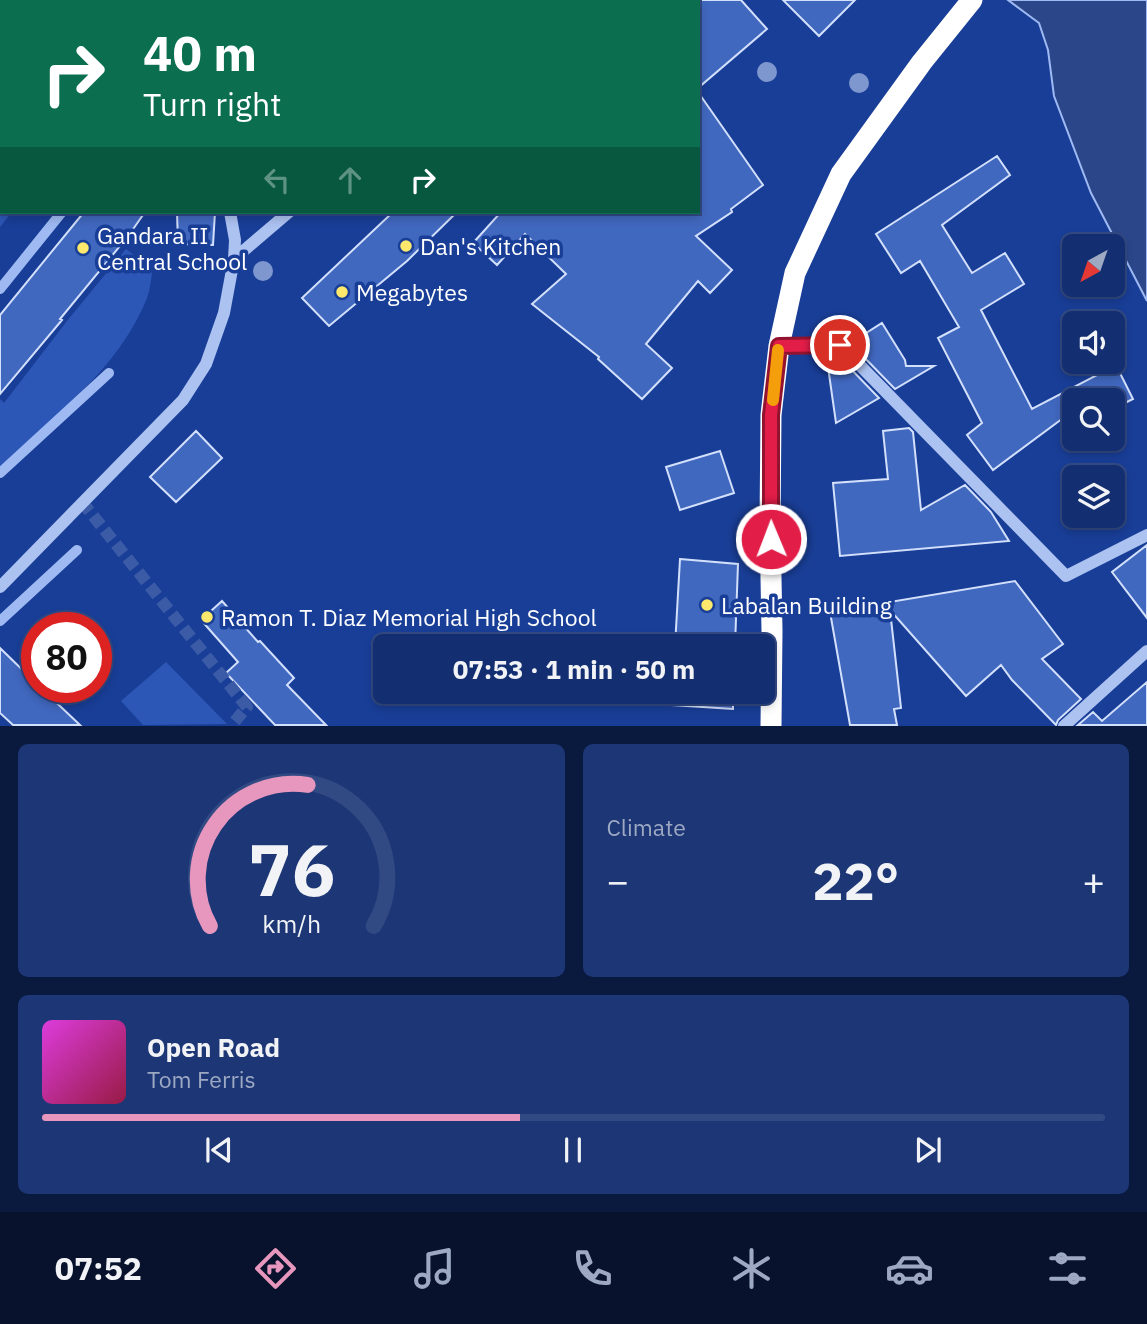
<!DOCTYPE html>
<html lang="en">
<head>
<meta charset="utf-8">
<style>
	body { margin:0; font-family:"IBM Plex Sans",sans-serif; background:#1c3676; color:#f1f3f6; height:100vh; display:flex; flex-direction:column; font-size:26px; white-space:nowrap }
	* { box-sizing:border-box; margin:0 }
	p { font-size:23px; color:#9da8c3 }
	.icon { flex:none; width:38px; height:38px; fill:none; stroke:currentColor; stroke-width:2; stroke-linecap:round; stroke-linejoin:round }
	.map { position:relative; height:726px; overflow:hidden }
	.side { display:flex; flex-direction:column; gap:18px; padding:18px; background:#0a193e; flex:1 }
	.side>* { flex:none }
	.hud { position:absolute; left:0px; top:0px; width:700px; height:214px; box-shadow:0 4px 10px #0003,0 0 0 2px #324a84; background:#0b6e4f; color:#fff; overflow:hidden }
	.needle { width:46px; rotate:220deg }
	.fabs { position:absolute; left:1062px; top:234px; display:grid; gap:14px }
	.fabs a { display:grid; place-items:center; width:63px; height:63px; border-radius:10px; background:#132e71; box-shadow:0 4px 10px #0003,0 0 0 2px #324a84; font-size:35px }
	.speed { position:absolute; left:21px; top:612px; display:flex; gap:14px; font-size:35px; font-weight:700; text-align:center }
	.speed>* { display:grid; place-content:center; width:91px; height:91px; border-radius:50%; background:#132e71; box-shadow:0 4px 10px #0003,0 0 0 2px #324a84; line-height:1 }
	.speed .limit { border:10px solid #d22; background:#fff; color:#111 }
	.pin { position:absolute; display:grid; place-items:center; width:60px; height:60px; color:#fff; margin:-30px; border:4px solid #fff; border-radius:50%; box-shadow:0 2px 7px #0007 }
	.me { position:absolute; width:77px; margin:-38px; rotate:359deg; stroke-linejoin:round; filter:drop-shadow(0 0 5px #0008) }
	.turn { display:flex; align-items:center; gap:24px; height:147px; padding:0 28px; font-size:32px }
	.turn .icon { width:91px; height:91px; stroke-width:2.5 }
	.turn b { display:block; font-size:49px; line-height:60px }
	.lanes { display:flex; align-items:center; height:66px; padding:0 28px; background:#0003; justify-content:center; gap:35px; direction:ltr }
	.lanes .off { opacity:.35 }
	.big { font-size:52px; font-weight:700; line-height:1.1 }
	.side .tile { flex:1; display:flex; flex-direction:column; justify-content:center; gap:10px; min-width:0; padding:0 24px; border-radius:10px; background:#1c3676 }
	.side .dial { align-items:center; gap:0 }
	.dial svg { height:182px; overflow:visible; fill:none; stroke:#324a84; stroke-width:7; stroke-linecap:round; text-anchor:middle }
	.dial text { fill:#f1f3f6; stroke:none }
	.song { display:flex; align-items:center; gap:21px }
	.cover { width:84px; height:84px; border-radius:10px; background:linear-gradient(135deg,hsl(300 70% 55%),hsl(340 70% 35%)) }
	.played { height:7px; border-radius:4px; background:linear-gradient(90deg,#e797bd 45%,#324a84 45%) }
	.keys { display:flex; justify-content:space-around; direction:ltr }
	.heat { display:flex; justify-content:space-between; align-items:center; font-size:38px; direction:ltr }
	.side .tiles { flex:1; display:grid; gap:18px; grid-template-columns:1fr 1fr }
	.tile:last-child { grid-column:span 2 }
	.trip { position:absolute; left:373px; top:634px; width:402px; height:70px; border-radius:10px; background:#132e71; box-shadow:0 4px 10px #0003,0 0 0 2px #324a84; font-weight:700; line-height:70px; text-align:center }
	.tab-bar { display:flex; height:112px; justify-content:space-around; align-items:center; background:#08122d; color:#9da8c3 }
	.tab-bar .icon { width:49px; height:49px }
	.tab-bar .selected { color:#e797bd }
	.tab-bar b { font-size:32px; color:#f1f3f6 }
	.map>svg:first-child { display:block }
</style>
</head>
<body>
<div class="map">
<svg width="1147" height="726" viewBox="0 0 1147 726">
	<rect width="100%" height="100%" fill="#193e97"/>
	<path fill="#2c57b6" d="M 0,121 L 2,123 L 2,212 L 12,212 L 0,227 Z
		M 126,249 L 139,259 L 153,261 C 152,273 151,287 147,298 C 120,367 53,418 0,467 L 0,399 L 4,403 L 67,321 Z
		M 166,662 L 227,724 L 143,725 L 121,701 Z"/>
	<path fill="#2b478a" stroke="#9fbaf3" stroke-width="2" d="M 1008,0 L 1147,0 L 1147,301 L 1091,193 L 1054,96 L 1048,50 L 1039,23 Z"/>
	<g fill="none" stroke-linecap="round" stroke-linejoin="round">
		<path stroke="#9fbaf3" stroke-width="10" d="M 0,93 L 2,95
			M 0,289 L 62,212
			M 0,473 L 109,373
			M 0,621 L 77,550"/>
		<path stroke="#2b478a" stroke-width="38" d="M 161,2 L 163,0"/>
	</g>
	<path fill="#4168bf" stroke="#d3e0fc" stroke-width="2" d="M 698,0 L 741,0 L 767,29 L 698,88 Z
		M 783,0 L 855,0 L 819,36 Z
		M 698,92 L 763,185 L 731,209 L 732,212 L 696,236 L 732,270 L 710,293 L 698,281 L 646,344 L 672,368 L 642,399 L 598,359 L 599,357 L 532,304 L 566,274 L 525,234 L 497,265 L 473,243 L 501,212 L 698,212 Z
		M 997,156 L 1010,175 L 942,225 L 972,273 L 1005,253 L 1024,284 L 981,310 L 1032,409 L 1116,365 L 1133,399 L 1113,409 L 1113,401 L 1093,401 L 1091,398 L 1088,401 L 1074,401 L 1074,410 L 993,470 L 967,435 L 982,423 L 938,338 L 959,327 L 920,261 L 901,273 L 876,234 Z
		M 84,212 L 145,212 L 129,235 L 60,319 L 62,320 L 0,394 L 0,315 Z
		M 177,212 L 215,212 L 213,245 L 178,244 Z
		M 393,212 L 457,212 L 407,261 L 329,326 L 302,298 Z
		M 882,323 L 905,360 L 906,366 L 934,366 L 895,389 L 858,351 L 852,342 Z
		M 828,367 L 849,367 L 879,398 L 836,423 Z
		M 909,428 L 913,432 L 921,510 L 965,485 L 991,512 L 1009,541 L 840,556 L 833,483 L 888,479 L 883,431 Z
		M 196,431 L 222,458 L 176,502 L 150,477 Z
		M 720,451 L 734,493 L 680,510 L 666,467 Z
		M 1147,545 L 1147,618 L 1112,572 Z
		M 680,559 L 738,564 L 735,646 L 675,646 Z
		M 1015,581 L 1063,644 L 1042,659 L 1081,699 L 1058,720 L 1056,725 L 1012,680 L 1001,665 L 966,696 L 890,610 L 901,708 L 894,709 L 897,725 L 850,725 L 830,612 Z
		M 222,601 L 258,642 L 260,641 L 294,678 L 287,685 L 326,725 L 275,725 L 226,673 L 238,662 L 201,620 Z
		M 0,648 L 37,684 L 37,688 L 41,688 L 80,725 L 13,725 L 0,713 Z
		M 1147,682 L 1147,725 L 1078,725 L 1093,712 L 1102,721 Z
		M 672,691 L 733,691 L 733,709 L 672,705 Z"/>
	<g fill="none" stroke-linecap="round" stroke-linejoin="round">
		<path stroke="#3c5ba7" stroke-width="12" stroke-dasharray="12 6" stroke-linecap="butt" d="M 82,502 L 247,707 L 231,726"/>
		<path stroke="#acc2f1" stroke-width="12" d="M 75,0 L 77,2
			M 517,2 L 519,0
			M 234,259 L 289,212
			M 779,346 L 840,345 L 1066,576 L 1147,535
			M 0,587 L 183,400 L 206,364 L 224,313 L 234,259 L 235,240 L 230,212
			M 1064,726 L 1147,651"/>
		<path stroke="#fff" stroke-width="21" d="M 771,726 L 772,631 L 770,525 L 771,415 L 779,346 L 795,273 L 841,174 L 922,62 L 972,0"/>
	</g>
	<g fill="#7f97cf">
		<circle cx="767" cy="72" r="10"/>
		<circle cx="859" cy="83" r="10"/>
		<circle cx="263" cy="271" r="10"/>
	</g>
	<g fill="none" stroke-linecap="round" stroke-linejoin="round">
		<g stroke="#92132f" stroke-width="18">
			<path id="route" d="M 771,539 L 771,415 L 779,346 L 840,345"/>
		</g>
		<use href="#route" stroke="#e11d48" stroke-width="12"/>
		<path stroke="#f59e0b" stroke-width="12" d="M 773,400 L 778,350"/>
	</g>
	<g fill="#ffe96c" stroke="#193e97" stroke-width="2.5">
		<circle cx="406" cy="246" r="7"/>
		<circle cx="83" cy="248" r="7"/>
		<circle cx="342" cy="292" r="7"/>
		<circle cx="707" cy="605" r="7"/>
		<circle cx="207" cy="617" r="7"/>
	</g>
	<g text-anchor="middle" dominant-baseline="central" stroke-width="7" stroke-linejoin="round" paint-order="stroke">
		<g font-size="23" fill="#fff" stroke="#193e97" text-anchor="start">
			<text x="97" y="235">Gandara II<tspan x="97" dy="26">Central School</tspan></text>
			<text x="420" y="246">Dan's Kitchen</text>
			<text x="356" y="292">Megabytes</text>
			<text x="721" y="605">Labalan Building</text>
			<text x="221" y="617">Ramon T. Diaz Memorial High School</text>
		</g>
	</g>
</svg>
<div class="fabs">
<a><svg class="needle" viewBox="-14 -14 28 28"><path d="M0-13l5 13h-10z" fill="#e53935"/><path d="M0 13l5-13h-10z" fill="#9da8c3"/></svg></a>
<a><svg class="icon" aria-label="sound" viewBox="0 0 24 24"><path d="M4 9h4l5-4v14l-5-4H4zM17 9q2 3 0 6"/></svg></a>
<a><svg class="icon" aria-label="search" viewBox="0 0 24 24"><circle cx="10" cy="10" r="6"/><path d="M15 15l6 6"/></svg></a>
<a><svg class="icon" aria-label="layers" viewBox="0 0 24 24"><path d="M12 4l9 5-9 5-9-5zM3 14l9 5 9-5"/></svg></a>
</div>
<div class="speed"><div class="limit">80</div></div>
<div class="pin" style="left:840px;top:345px;background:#d93025"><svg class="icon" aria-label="arrive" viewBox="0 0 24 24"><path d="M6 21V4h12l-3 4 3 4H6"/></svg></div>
<svg class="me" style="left:771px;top:539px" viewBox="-20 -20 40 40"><circle r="17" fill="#e11d48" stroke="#fff" stroke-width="3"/><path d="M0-11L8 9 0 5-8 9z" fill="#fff"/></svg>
<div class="trip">07:53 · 1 min · 50 m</div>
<div class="hud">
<div class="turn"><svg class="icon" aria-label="right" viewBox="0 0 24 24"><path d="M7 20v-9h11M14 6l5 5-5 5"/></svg><div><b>40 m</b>Turn right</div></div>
<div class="lanes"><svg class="icon off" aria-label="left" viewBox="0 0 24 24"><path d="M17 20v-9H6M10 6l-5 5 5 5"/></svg><svg class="icon off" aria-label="ahead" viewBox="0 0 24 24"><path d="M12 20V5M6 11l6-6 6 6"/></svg><svg class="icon" aria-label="right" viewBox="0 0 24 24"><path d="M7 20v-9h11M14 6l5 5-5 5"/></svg></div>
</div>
</div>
<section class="side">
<div class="tiles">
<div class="tile dial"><svg viewBox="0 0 100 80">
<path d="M14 69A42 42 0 1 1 86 69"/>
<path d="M14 69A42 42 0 0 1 57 7" stroke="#e797bd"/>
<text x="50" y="56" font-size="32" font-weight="700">76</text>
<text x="50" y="72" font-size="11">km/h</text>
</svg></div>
<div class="tile"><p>Climate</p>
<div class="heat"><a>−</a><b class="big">22°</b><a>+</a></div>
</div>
<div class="tile">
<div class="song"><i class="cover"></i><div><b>Open Road</b><p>Tom Ferris</p></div></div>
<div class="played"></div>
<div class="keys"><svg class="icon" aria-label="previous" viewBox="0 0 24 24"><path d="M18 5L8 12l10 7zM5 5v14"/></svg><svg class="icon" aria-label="pause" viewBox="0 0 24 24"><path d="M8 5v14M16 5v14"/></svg><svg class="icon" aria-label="next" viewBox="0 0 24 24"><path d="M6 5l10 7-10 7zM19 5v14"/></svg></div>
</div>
</div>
</section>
<nav class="tab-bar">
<b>07:52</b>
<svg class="icon selected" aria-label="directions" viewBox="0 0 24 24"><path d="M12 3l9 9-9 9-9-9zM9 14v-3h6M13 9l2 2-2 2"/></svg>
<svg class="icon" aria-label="music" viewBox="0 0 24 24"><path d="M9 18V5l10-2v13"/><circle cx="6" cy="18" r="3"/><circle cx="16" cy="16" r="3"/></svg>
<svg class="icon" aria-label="phone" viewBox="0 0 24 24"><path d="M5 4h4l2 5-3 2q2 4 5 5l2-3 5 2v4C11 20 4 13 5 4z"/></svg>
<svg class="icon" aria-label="climate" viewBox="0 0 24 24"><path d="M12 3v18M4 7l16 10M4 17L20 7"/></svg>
<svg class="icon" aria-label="car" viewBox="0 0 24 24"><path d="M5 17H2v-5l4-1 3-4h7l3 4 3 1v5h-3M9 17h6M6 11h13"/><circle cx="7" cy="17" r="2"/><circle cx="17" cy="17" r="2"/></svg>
<svg class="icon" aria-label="filters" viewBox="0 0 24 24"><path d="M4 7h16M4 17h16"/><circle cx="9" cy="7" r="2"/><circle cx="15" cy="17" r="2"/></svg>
</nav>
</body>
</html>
